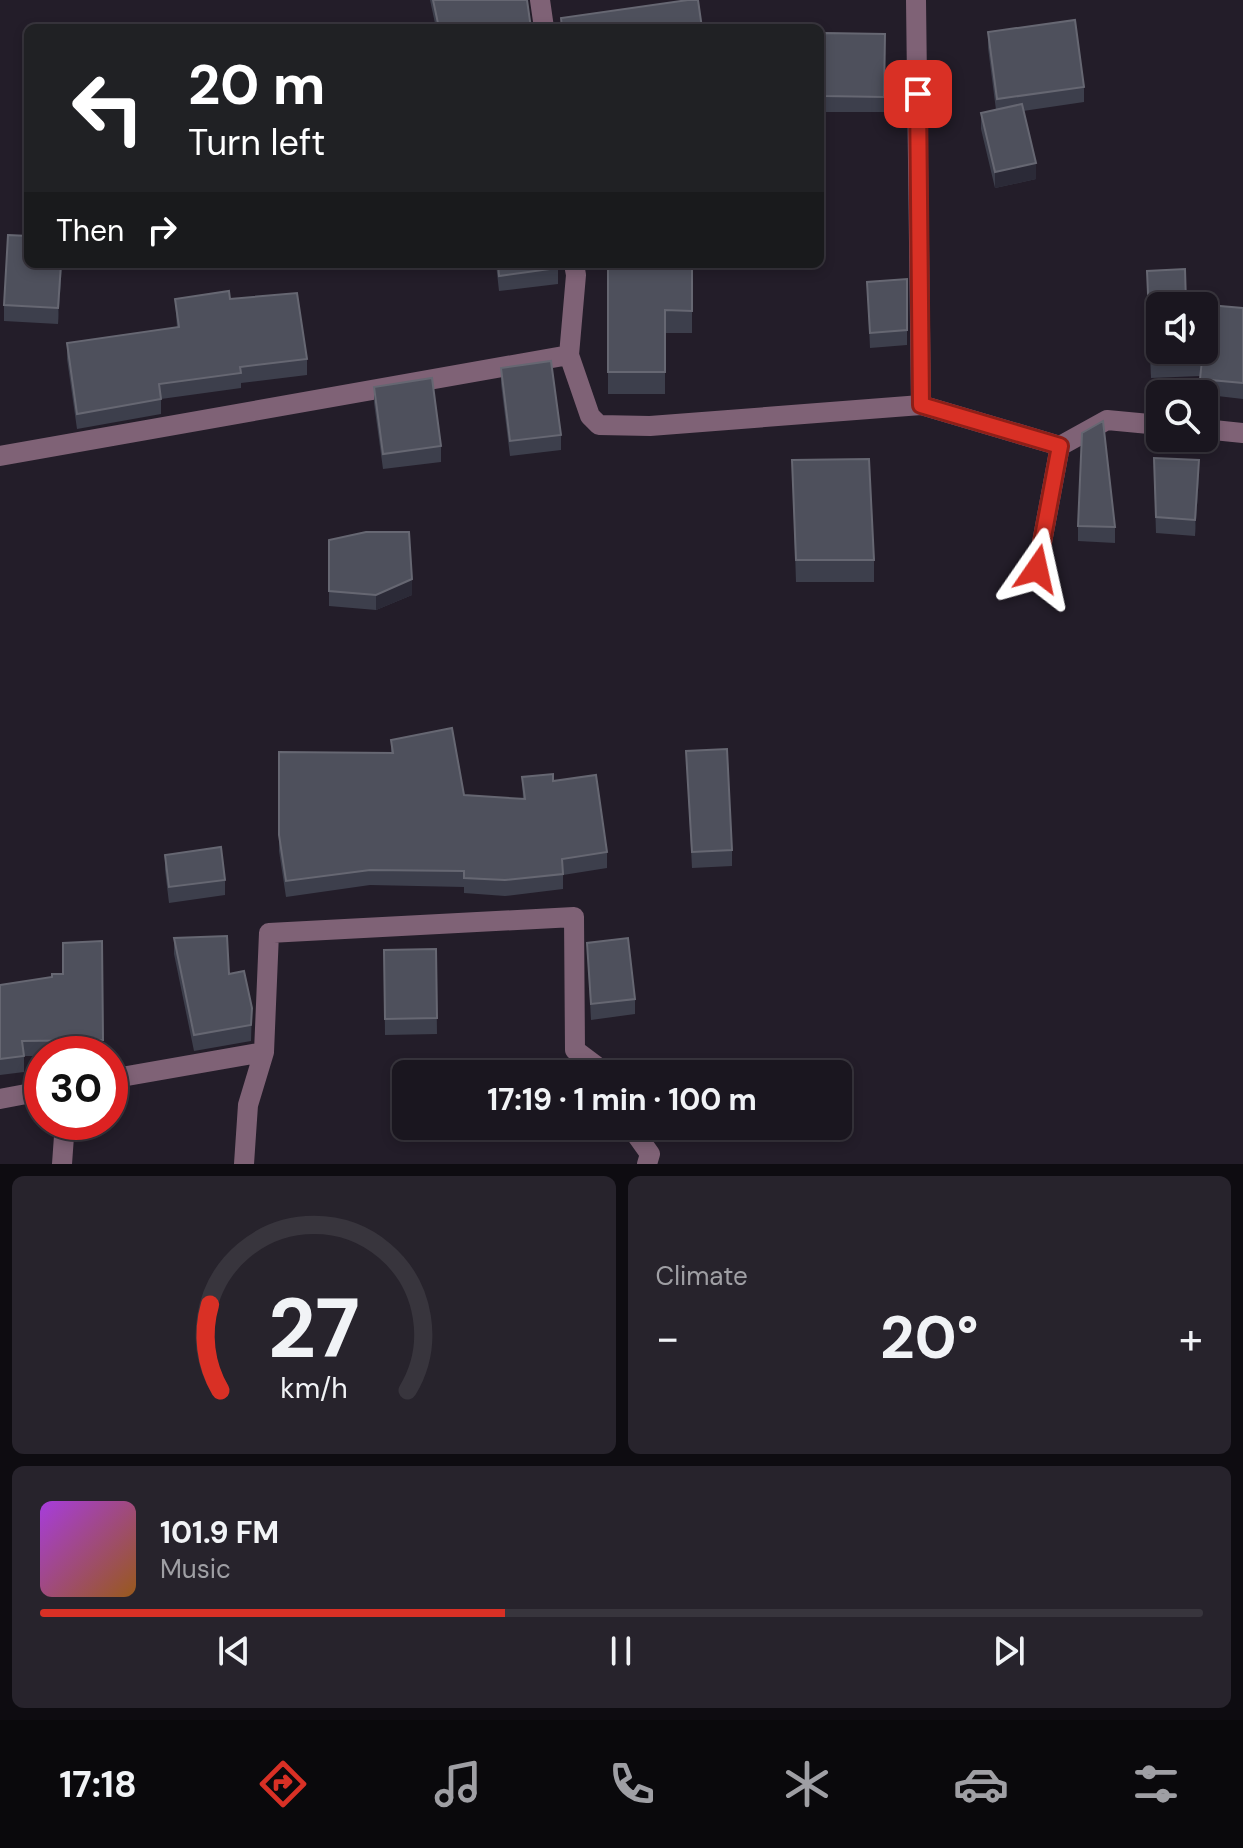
<!DOCTYPE html>
<html lang="en">
<head>
<meta charset="utf-8">
<style>
	body { margin:0; font-family:"DM Sans",sans-serif; background:#27232c; color:#f1f3f6; height:100vh; display:flex; flex-direction:column; font-size:30px; white-space:nowrap }
	* { box-sizing:border-box; margin:0 }
	p { font-size:26px; color:#9f9fa4 }
	.icon { flex:none; width:44px; height:44px; fill:none; stroke:currentColor; stroke-width:2; stroke-linecap:round; stroke-linejoin:round }
	.map { position:relative; height:1164px; overflow:hidden }
	.panel { display:flex; flex-direction:column; gap:12px; padding:12px; background:#0e0c11; flex:1 }
	.panel>* { flex:none }
	.hud { position:absolute; left:24px; top:24px; width:800px; height:244px; border-radius:12px; box-shadow:0 4px 12px #0003,0 0 0 2px #38353d; background:#202124; color:#fff; overflow:hidden }
	.fabs { position:absolute; left:1146px; top:292px; display:grid; gap:16px }
	.fabs a { display:grid; place-items:center; width:72px; height:72px; border-radius:12px; background:#1a161f; box-shadow:0 4px 12px #0003,0 0 0 2px #38353d; font-size:40px }
	.speed { position:absolute; left:24px; top:1036px; display:flex; gap:16px; font-size:40px; font-weight:700; text-align:center }
	.speed>* { display:grid; place-content:center; width:104px; height:104px; border-radius:50%; background:#1a161f; box-shadow:0 4px 12px #0003,0 0 0 2px #38353d; line-height:1 }
	.speed .limit { border:12px solid #d22; background:#fff; color:#111 }
	.pin { position:absolute; display:grid; place-items:center; width:68px; height:68px; color:#fff; margin:-34px; border-radius:16px; box-shadow:0 4px 12px #0006 }
	.me { position:absolute; width:88px; margin:-44px; rotate:11deg; stroke-linejoin:round; filter:drop-shadow(0 0 6px #0008) }
	.turn { display:flex; align-items:center; gap:28px; height:168px; padding:0 32px; font-size:36px }
	.turn .icon { width:104px; height:104px; stroke-width:2.5 }
	.turn b { display:block; font-size:56px; line-height:68px }
	.then { display:flex; align-items:center; height:76px; padding:0 32px; background:#0003; gap:16px; font-size:30px }
	.big { font-size:60px; font-weight:700; line-height:1.1 }
	.panel .widget { flex:1; display:flex; flex-direction:column; justify-content:center; gap:12px; min-width:0; padding:0 28px; border-radius:12px; background:#27232c }
	.panel .dial { align-items:center; gap:0 }
	.dial svg { height:208px; overflow:visible; fill:none; stroke:#38353d; stroke-width:7; stroke-linecap:round; text-anchor:middle }
	.dial text { fill:#f1f3f6; stroke:none }
	.song { display:flex; align-items:center; gap:24px }
	.cover { width:96px; height:96px; border-radius:12px; background:linear-gradient(135deg,hsl(280 70% 55%),hsl(30 70% 35%)) }
	.played { height:8px; border-radius:4px; background:linear-gradient(90deg,#d93025 40%,#38353d 40%) }
	.keys { display:flex; justify-content:space-around; direction:ltr }
	.heat { display:flex; justify-content:space-between; align-items:center; font-size:44px; direction:ltr }
	.panel .tiles { flex:1; display:grid; gap:12px; grid-template-columns:1fr 1fr }
	.widget:last-child { grid-column:span 2 }
	.trip { position:absolute; left:392px; top:1060px; width:460px; height:80px; border-radius:12px; background:#1a161f; box-shadow:0 4px 12px #0003,0 0 0 2px #38353d; font-weight:700; line-height:80px; text-align:center }
	.tabs { display:flex; height:128px; justify-content:space-around; align-items:center; background:#0a090c; color:#9f9fa4 }
	.tabs .icon { width:56px; height:56px }
	.tabs .current { color:#d93025 }
	.tabs b { font-size:36px; color:#f1f3f6 }
	.map>svg:first-child { display:block }
</style>
</head>
<body>
<div class="map">
<svg width="1243" height="1164" viewBox="0 0 1243 1164">
	<rect width="100%" height="100%" fill="#231d29"/>
	<g fill="none" stroke-linecap="round" stroke-linejoin="round">
		<path stroke="#7f6276" stroke-width="20" d="M 540,0 L 544,28
			M 916,0 L 921,405
			M 574,264 L 576,275 L 569,355 L 590,416 L 599,425 L 650,426 L 921,405 L 1060,446
			M 1204,429 L 1243,433
			M 0,456 L 569,355
			M 1037,569 L 1060,446 L 1107,420 L 1160,425
			M 110,1079 L 264,1052 L 269,933 L 574,917 L 575,1050 L 607,1074
			M 0,1099 L 42,1091
			M 630,1126 L 650,1154 L 647,1164
			M 62,1164 L 65,1122
			M 244,1164 L 248,1105 L 264,1052"/>
	</g>
	<path fill="#3d3f4c" d="M 430,0 L 527,0 L 531,28 L 436,28 Z
		M 988,32 L 1084,87 L 1084,102 L 1023,111 L 1036,179 L 995,188 L 981,129 L 981,113 L 996,110 L 988,48 Z
		M 825,33 L 885,34 L 884,112 L 824,112 Z
		M 28,264 L 62,264 L 58,324 L 4,321 L 4,305 Z
		M 496,264 L 558,264 L 558,284 L 499,291 Z
		M 608,264 L 692,264 L 692,333 L 665,333 L 665,394 L 608,394 Z
		M 907,279 L 907,345 L 870,348 L 867,282 Z
		M 1147,286 L 1186,303 L 1243,308 L 1243,399 L 1200,394 L 1200,376 L 1151,378 Z
		M 175,299 L 230,299 L 307,359 L 307,375 L 241,383 L 241,388 L 161,399 L 161,414 L 77,429 L 67,359 L 67,343 L 177,328 Z
		M 501,368 L 561,435 L 561,450 L 510,456 L 501,384 Z
		M 374,387 L 441,446 L 441,462 L 383,469 L 374,403 Z
		M 792,460 L 874,560 L 874,582 L 796,582 Z
		M 1154,473 L 1199,476 L 1195,536 L 1156,533 Z
		M 1078,526 L 1115,527 L 1115,543 L 1078,541 Z
		M 329,540 L 412,595 L 376,610 L 329,606 Z
		M 391,740 L 464,795 L 523,799 L 522,777 L 553,781 L 607,852 L 607,868 L 563,875 L 563,889 L 505,896 L 464,893 L 464,887 L 370,885 L 286,897 L 279,851 L 279,752 L 391,753 Z
		M 686,751 L 732,850 L 732,866 L 692,868 Z
		M 165,855 L 225,880 L 225,895 L 169,903 L 165,870 Z
		M 174,938 L 229,974 L 252,1008 L 251,1041 L 194,1051 L 174,954 Z
		M 102,941 L 103,1054 L 42,1054 L 42,1056 L 24,1056 L 24,1072 L 0,1075 L 0,985 L 52,977 L 63,974 Z
		M 587,943 L 635,999 L 635,1014 L 591,1020 Z
		M 436,949 L 437,1034 L 385,1035 L 384,950 Z"/>
	<path fill="#2b2a37" d="M 1036,163 L 1036,179 L 995,188 L 995,172 Z
		M 61,264 L 62,264 L 58,324 L 58,308 Z
		M 1199,460 L 1199,476 L 1195,536 L 1195,520 Z
		M 412,579 L 412,595 L 376,610 L 376,595 Z"/>
	<path fill="#4e505c" stroke="#666772" stroke-width="2" fill-rule="evenodd" d="M 433,0 L 527,0 L 531,28 L 439,28 Z
		M 688,0 L 698,0 L 702,28 L 562,28 L 561,18 Z
		M 1075,20 L 1084,87 L 997,99 L 988,32 Z
		M 825,33 L 885,34 L 884,97 L 824,96 Z
		M 1022,104 L 1036,163 L 995,172 L 981,113 Z
		M 8,235 L 28,236 L 28,264 L 61,264 L 58,308 L 4,305 Z
		M 498,264 L 558,264 L 558,268 L 499,276 Z
		M 608,264 L 692,264 L 692,311 L 665,310 L 665,372 L 608,372 Z
		M 1185,269 L 1186,303 L 1243,308 L 1243,383 L 1200,379 L 1202,360 L 1151,362 L 1147,271 ZM 1160,306 L 1204,306 L 1204,350 L 1160,350 Z
		M 907,279 L 907,330 L 870,333 L 867,282 Z
		M 229,291 L 230,299 L 297,293 L 307,359 L 240,367 L 241,373 L 159,384 L 161,399 L 77,414 L 67,343 L 179,327 L 175,299 Z
		M 551,361 L 561,435 L 510,441 L 501,368 Z
		M 432,378 L 441,446 L 383,454 L 374,387 Z
		M 1103,421 L 1115,527 L 1078,526 L 1082,433 Z
		M 1154,458 L 1199,460 L 1195,520 L 1156,517 Z
		M 869,459 L 874,560 L 796,560 L 792,460 Z
		M 366,532 L 409,532 L 412,579 L 376,595 L 329,591 L 329,540 Z
		M 452,728 L 464,795 L 525,799 L 522,777 L 553,774 L 553,781 L 596,775 L 607,852 L 562,859 L 563,874 L 505,880 L 464,878 L 464,871 L 370,870 L 286,881 L 279,835 L 279,752 L 393,753 L 391,740 Z
		M 727,749 L 732,850 L 692,852 L 686,751 Z
		M 221,847 L 225,880 L 169,887 L 165,855 Z
		M 227,936 L 229,974 L 244,971 L 252,1008 L 251,1025 L 194,1035 L 174,938 Z
		M 628,938 L 635,999 L 591,1004 L 587,943 Z
		M 102,941 L 103,1040 L 22,1041 L 24,1056 L 0,1059 L 0,985 L 52,977 L 52,974 L 63,974 L 63,943 Z
		M 436,949 L 437,1018 L 385,1019 L 384,950 Z"/>
	<g fill="none" stroke-linecap="round" stroke-linejoin="round">
		<g stroke="#8d1f18" stroke-width="20">
			<path id="route" d="M 918,94 L 921,405 L 1060,446 L 1037,569"/>
		</g>
		<use href="#route" stroke="#d93025" stroke-width="14"/>
	</g>
</svg>
<div class="fabs">
<a><svg class="icon" aria-label="sound" viewBox="0 0 24 24"><path d="M4 9h4l5-4v14l-5-4H4zM17 9q2 3 0 6"/></svg></a>
<a><svg class="icon" aria-label="search" viewBox="0 0 24 24"><circle cx="10" cy="10" r="6"/><path d="M15 15l6 6"/></svg></a>
</div>
<div class="speed"><div class="limit">30</div></div>
<div class="pin" style="left:918px;top:94px;background:#d93025"><svg class="icon" aria-label="arrive" viewBox="0 0 24 24"><path d="M6 21V4h12l-3 4 3 4H6"/></svg></div>
<svg class="me" style="left:1037px;top:569px" viewBox="-20 -20 40 40"><path d="M0-17L14 15 0 8-14 15z" fill="#d93025" stroke="#fff" stroke-width="4"/></svg>
<div class="trip">17:19 · 1 min · 100 m</div>
<div class="hud">
<div class="turn"><svg class="icon" aria-label="left" viewBox="0 0 24 24"><path d="M17 20v-9H6M10 6l-5 5 5 5"/></svg><div><b>20 m</b>Turn left</div></div>
<div class="then">Then<svg class="icon" aria-label="right" viewBox="0 0 24 24"><path d="M7 20v-9h11M14 6l5 5-5 5"/></svg></div>
</div>
</div>
<section class="panel">
<div class="tiles">
<div class="widget dial"><svg viewBox="0 0 100 80">
<path d="M14 69A42 42 0 1 1 86 69"/>
<path d="M14 69A42 42 0 0 1 10 36" stroke="#d93025"/>
<text x="50" y="56" font-size="32" font-weight="700">27</text>
<text x="50" y="72" font-size="11">km/h</text>
</svg></div>
<div class="widget"><p>Climate</p>
<div class="heat"><a>−</a><b class="big">20°</b><a>+</a></div>
</div>
<div class="widget">
<div class="song"><i class="cover"></i><div><b>101.9 FM</b><p>Music</p></div></div>
<div class="played"></div>
<div class="keys"><svg class="icon" aria-label="previous" viewBox="0 0 24 24"><path d="M18 5L8 12l10 7zM5 5v14"/></svg><svg class="icon" aria-label="pause" viewBox="0 0 24 24"><path d="M8 5v14M16 5v14"/></svg><svg class="icon" aria-label="next" viewBox="0 0 24 24"><path d="M6 5l10 7-10 7zM19 5v14"/></svg></div>
</div>
</div>
</section>
<nav class="tabs">
<b>17:18</b>
<svg class="icon current" aria-label="directions" viewBox="0 0 24 24"><path d="M12 3l9 9-9 9-9-9zM9 14v-3h6M13 9l2 2-2 2"/></svg>
<svg class="icon" aria-label="music" viewBox="0 0 24 24"><path d="M9 18V5l10-2v13"/><circle cx="6" cy="18" r="3"/><circle cx="16" cy="16" r="3"/></svg>
<svg class="icon" aria-label="phone" viewBox="0 0 24 24"><path d="M5 4h4l2 5-3 2q2 4 5 5l2-3 5 2v4C11 20 4 13 5 4z"/></svg>
<svg class="icon" aria-label="climate" viewBox="0 0 24 24"><path d="M12 3v18M4 7l16 10M4 17L20 7"/></svg>
<svg class="icon" aria-label="car" viewBox="0 0 24 24"><path d="M5 17H2v-5l4-1 3-4h7l3 4 3 1v5h-3M9 17h6M6 11h13"/><circle cx="7" cy="17" r="2"/><circle cx="17" cy="17" r="2"/></svg>
<svg class="icon" aria-label="filters" viewBox="0 0 24 24"><path d="M4 7h16M4 17h16"/><circle cx="9" cy="7" r="2"/><circle cx="15" cy="17" r="2"/></svg>
</nav>
</body>
</html>
